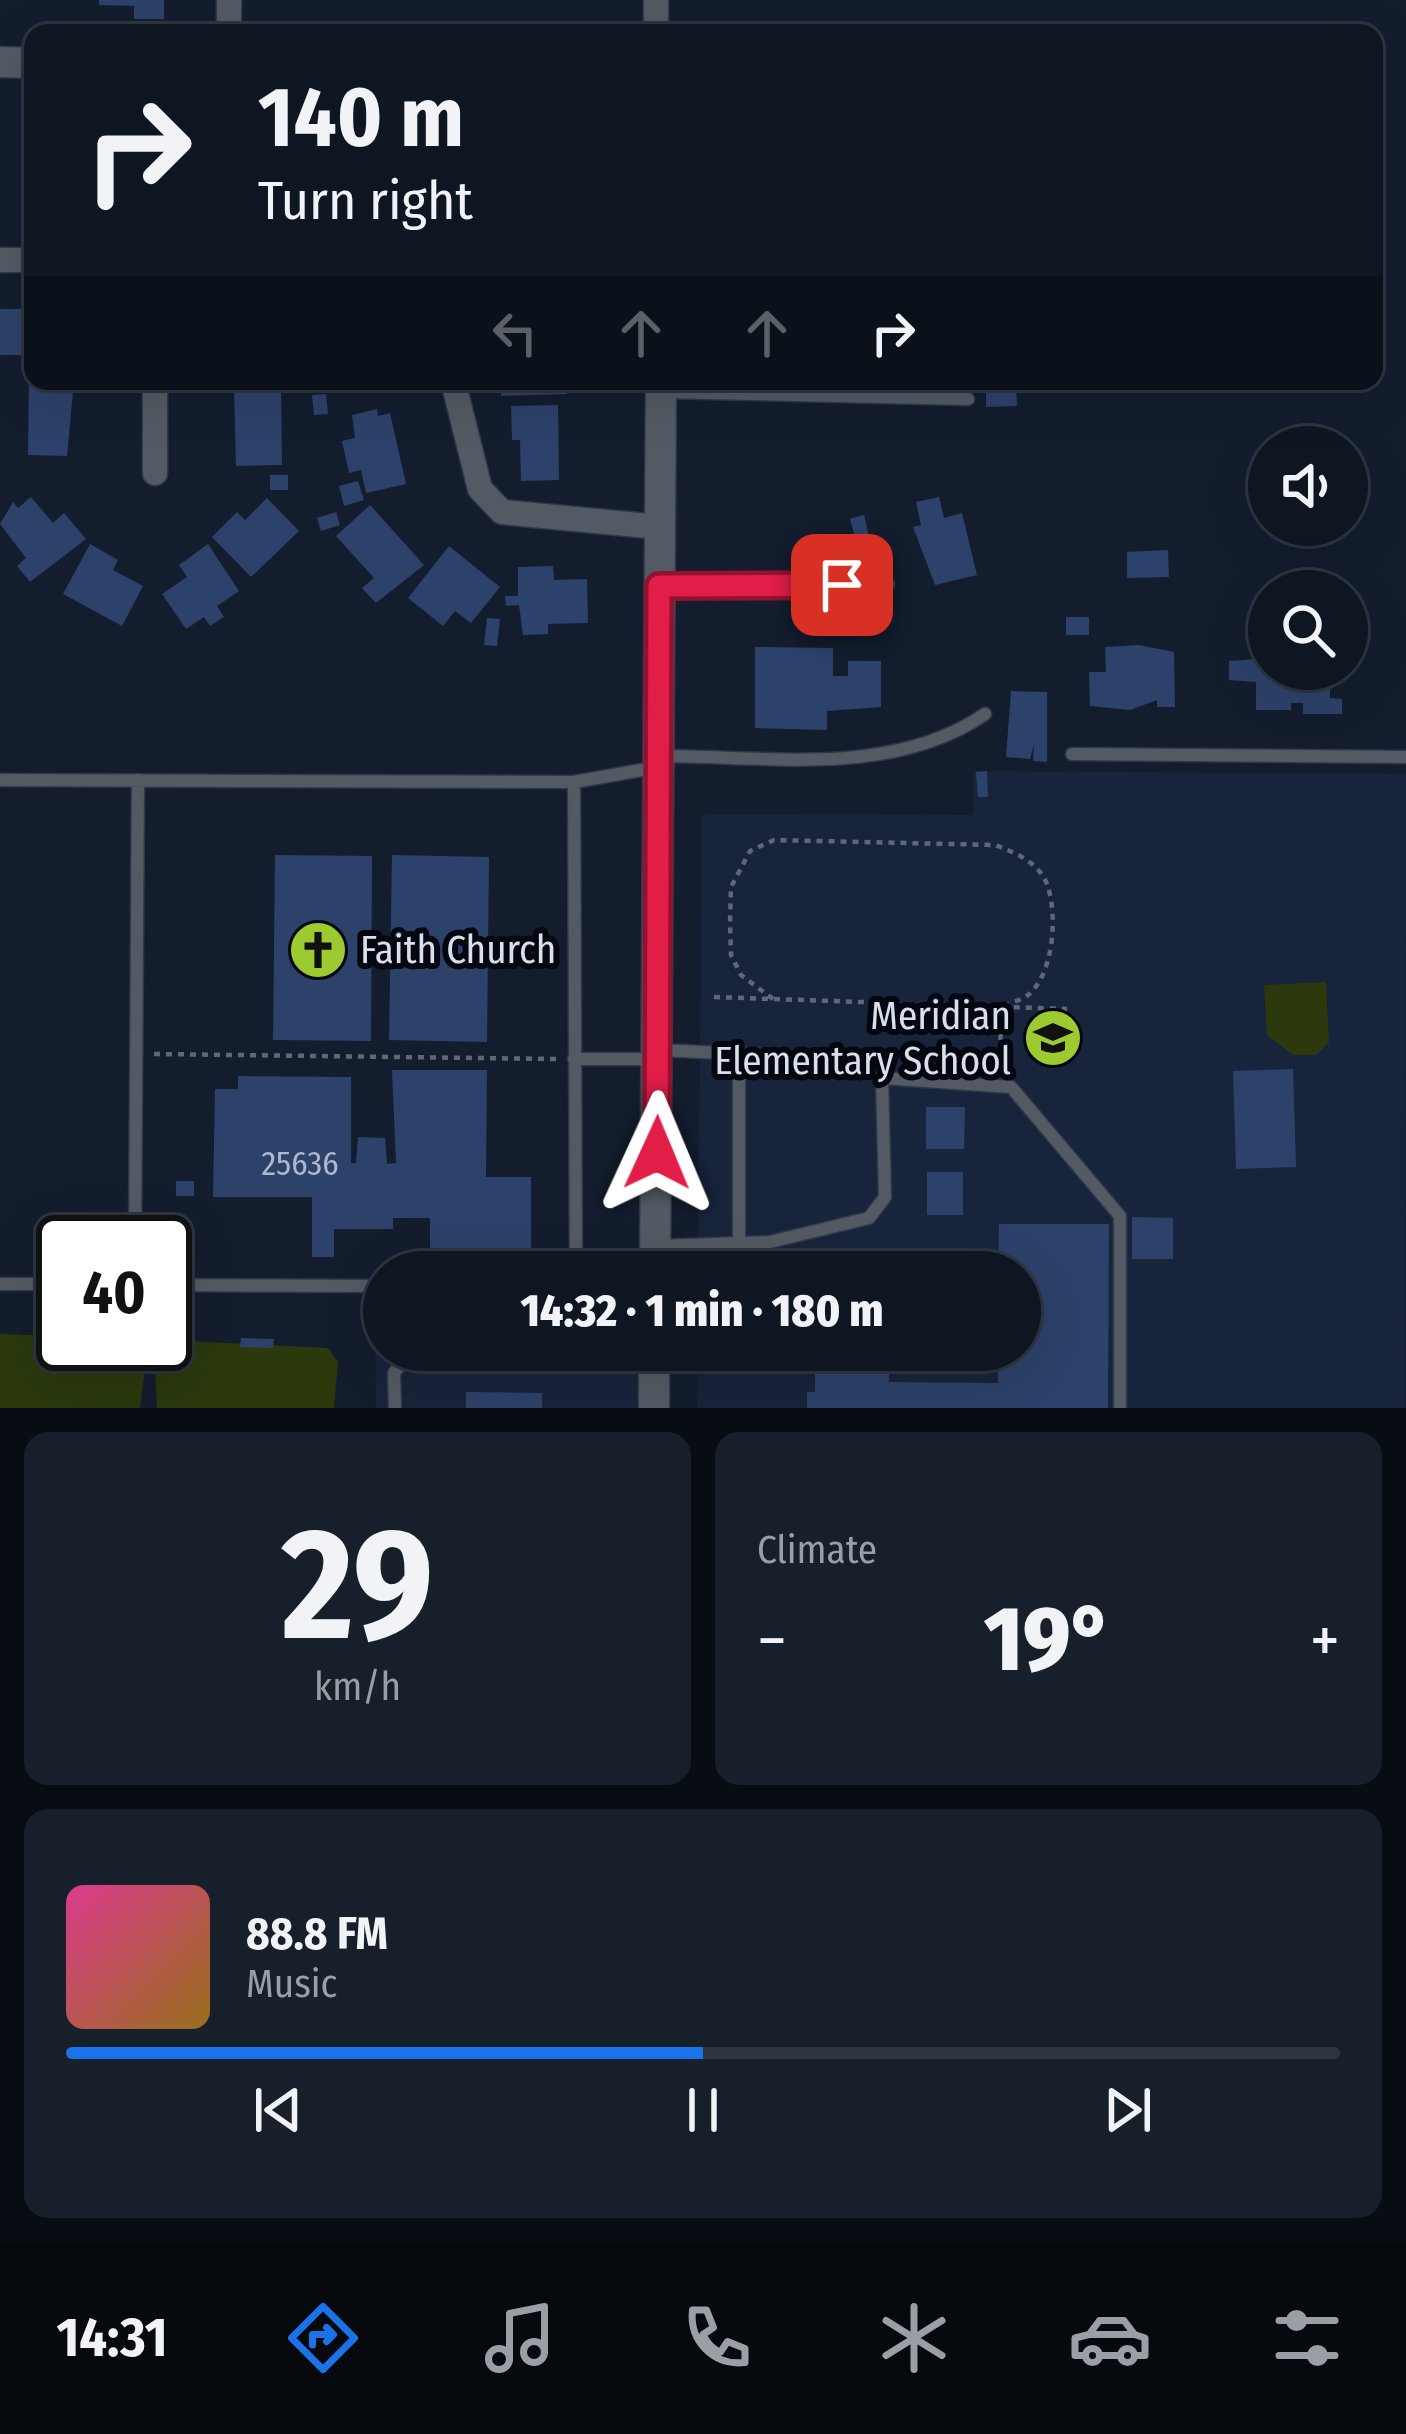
<!DOCTYPE html>
<html lang="en">
<head>
<meta charset="utf-8">
<style>
	body { margin:0; font-family:"Fira Sans Condensed",sans-serif; background:#171f2a; color:#f1f3f6; height:100vh; display:flex; flex-direction:column; font-size:45px; white-space:nowrap }
	* { box-sizing:border-box; margin:0 }
	p { font-size:39px; color:#9b9fa5 }
	.icon { flex:none; width:66px; height:66px; fill:none; stroke:currentColor; stroke-width:2; stroke-linecap:round; stroke-linejoin:round }
	.map { position:relative; height:1408px; overflow:hidden }
	.details { display:flex; flex-direction:column; gap:24px; padding:24px; background:#080c13; flex:1 }
	.details>* { flex:none }
	.top-card { position:absolute; left:24px; top:24px; width:1359px; height:366px; border-radius:24px; box-shadow:0 12px 48px #0002,0 0 0 3px #2e3540; background:#0e1622; color:#f1f3f6; overflow:hidden }
	.buttons { position:absolute; left:1248px; top:426px; display:grid; gap:24px }
	.buttons a { display:grid; place-items:center; width:120px; height:120px; border-radius:50%; background:#0e1622; box-shadow:0 12px 48px #0002,0 0 0 3px #2e3540; font-size:60px }
	.speed { position:absolute; left:36px; top:1215px; display:flex; gap:24px; font-size:60px; font-weight:700; text-align:center }
	.speed>* { display:grid; place-content:center; width:156px; height:156px; border-radius:50%; background:#0e1622; box-shadow:0 12px 48px #0002,0 0 0 3px #2e3540; line-height:1 }
	.speed .limit { border:6px solid #111; border-radius:18px; background:#fff; color:#111 }
	.pin { position:absolute; display:grid; place-items:center; width:102px; height:102px; color:#fff; margin:-51px; border-radius:24px; box-shadow:0 6px 18px #0006 }
	.me { position:absolute; width:132px; margin:-66px; rotate:1deg; stroke-linejoin:round; filter:drop-shadow(0 0 9px #0008) }
	.turn { display:flex; align-items:center; gap:42px; height:252px; padding:0 36px; font-size:54px }
	.turn .icon { width:156px; height:156px; stroke-width:2.5 }
	.turn b { display:block; font-size:84px; line-height:102px }
	.lanes { display:flex; align-items:center; height:114px; padding:0 36px; background:#0003; justify-content:center; gap:60px; direction:ltr }
	.lanes .off { opacity:.35 }
	.big { font-size:90px; font-weight:800; line-height:1.1 }
	.details .widget { flex:1; display:flex; flex-direction:column; justify-content:center; gap:18px; min-width:0; padding:0 42px; border-radius:24px; background:#171f2a }
	.details .dial { align-items:center; gap:0 }
	.dial b { font-size:156px; line-height:1 }
	.song { display:flex; align-items:center; gap:36px }
	.cover { width:144px; height:144px; border-radius:18px; background:linear-gradient(135deg,hsl(330 70% 55%),hsl(40 70% 35%)) }
	.played { height:12px; border-radius:6px; background:linear-gradient(90deg,#1a73e8 50%,#2e3540 50%) }
	.keys { display:flex; justify-content:space-around; direction:ltr }
	.heat { display:flex; justify-content:space-between; align-items:center; font-size:66px; direction:ltr }
	.details .tiles { flex:1; display:grid; gap:24px; grid-template-columns:1fr 1fr }
	.widget:last-child { grid-column:span 2 }
	.trip { position:absolute; left:363px; top:1251px; width:678px; height:120px; border-radius:60px; background:#0e1622; box-shadow:0 12px 48px #0002,0 0 0 3px #2e3540; font-weight:800; line-height:120px; text-align:center }
	.menu { display:flex; height:192px; justify-content:space-around; align-items:center; background:#06090e; color:#9b9fa5 }
	.menu .icon { width:84px; height:84px }
	.menu .selected { color:#1a73e8 }
	.menu b { font-size:54px; color:#f1f3f6 }
	.map>svg:first-child { display:block }
</style>
</head>
<body>
<div class="map">
<svg width="1406" height="1408" viewBox="0 0 1406 1408">
	<rect width="100%" height="100%" fill="#131d2e"/>
	<path fill="#18243b" d="M 974,771 L 1406,774 L 1405,1408 L 697,1408 L 698,1350 L 1020,1350 L 1020,1272 L 698,1272 L 702,814 L 973,815 Z
		M 375,1329 L 384,1329 L 384,1350 L 642,1350 L 640,1408 L 376,1408 Z"/>
	<path fill="#2b390d" d="M 1326,982 L 1329,1042 L 1316,1055 L 1293,1055 L 1267,1035 L 1264,985 Z
		M 0,1334 L 63,1336 L 63,1344 L 148,1344 L 140,1408 L 0,1408 Z
		M 165,1340 L 328,1348 L 338,1362 L 334,1408 L 157,1408 L 154,1344 Z"/>
	<path fill="#2d426a" d="M 99,0 L 164,0 L 164,19 L 134,19 L 134,6 L 99,5 Z
		M 21,143 L 33,143 L 33,187 L 21,187 Z
		M 0,309 L 33,309 L 33,355 L 0,355 Z
		M 29,380 L 74,381 L 67,456 L 28,455 Z
		M 501,381 L 567,381 L 567,394 L 501,396 Z
		M 824,381 L 892,381 L 891,391 L 824,389 Z
		M 986,381 L 1016,381 L 1017,406 L 986,407 Z
		M 281,385 L 282,465 L 236,466 L 234,386 Z
		M 326,394 L 328,414 L 314,415 L 312,395 Z
		M 558,405 L 559,480 L 521,481 L 520,440 L 512,440 L 511,406 Z
		M 377,409 L 378,416 L 390,413 L 406,484 L 366,493 L 361,470 L 349,473 L 342,441 L 355,438 L 352,415 Z
		M 270,475 L 288,475 L 288,490 L 270,490 Z
		M 358,481 L 364,500 L 344,506 L 339,486 Z
		M 31,497 L 53,523 L 64,513 L 86,539 L 30,582 L 17,566 L 26,558 L 0,524 L 13,502 L 18,508 Z
		M 939,497 L 944,518 L 962,513 L 977,575 L 935,585 L 913,527 L 921,525 L 916,502 Z
		M 267,498 L 299,531 L 251,577 L 212,537 L 237,512 L 245,520 Z
		M 370,505 L 424,565 L 376,603 L 362,588 L 374,578 L 336,536 Z
		M 336,512 L 340,525 L 321,531 L 317,518 Z
		M 864,515 L 870,541 L 857,544 L 850,519 Z
		M 90,544 L 118,560 L 113,570 L 143,586 L 122,626 L 63,594 Z
		M 208,544 L 239,591 L 217,606 L 224,617 L 210,626 L 204,617 L 186,629 L 162,594 L 187,577 L 179,565 Z
		M 449,546 L 500,587 L 471,623 L 455,611 L 443,626 L 408,598 Z
		M 1168,550 L 1169,577 L 1127,578 L 1127,552 Z
		M 553,566 L 554,580 L 587,579 L 588,623 L 548,624 L 548,634 L 523,635 L 519,605 L 506,606 L 505,596 L 518,596 L 518,567 Z
		M 1066,617 L 1089,617 L 1089,635 L 1066,635 Z
		M 487,618 L 500,619 L 497,646 L 484,645 Z
		M 1139,645 L 1174,652 L 1175,707 L 1157,707 L 1157,700 L 1130,710 L 1090,706 L 1089,672 L 1106,672 L 1105,647 Z
		M 755,647 L 833,648 L 833,676 L 848,676 L 848,661 L 881,661 L 881,707 L 827,711 L 827,730 L 755,728 Z
		M 1269,658 L 1269,669 L 1330,669 L 1330,698 L 1342,699 L 1342,714 L 1303,714 L 1303,703 L 1291,703 L 1291,710 L 1256,710 L 1256,682 L 1229,680 L 1229,661 Z
		M 1011,691 L 1047,692 L 1047,762 L 1033,761 L 1034,744 L 1030,759 L 1006,757 Z
		M 987,771 L 988,797 L 978,797 L 976,772 Z
		M 275,855 L 372,856 L 371,1041 L 273,1040 Z
		M 392,855 L 489,857 L 487,1042 L 389,1040 Z
		M 1293,1069 L 1296,1167 L 1236,1169 L 1233,1071 Z
		M 392,1070 L 487,1070 L 486,1177 L 531,1177 L 531,1257 L 430,1257 L 430,1218 L 393,1218 L 393,1229 L 334,1229 L 334,1257 L 312,1257 L 312,1197 L 213,1197 L 215,1089 L 238,1089 L 238,1076 L 351,1077 L 351,1163 L 356,1163 L 358,1137 L 385,1138 L 387,1164 L 396,1163 Z
		M 926,1107 L 965,1107 L 964,1149 L 926,1149 Z
		M 927,1172 L 963,1172 L 963,1215 L 927,1215 Z
		M 176,1181 L 194,1181 L 194,1196 L 176,1196 Z
		M 1132,1217 L 1173,1218 L 1173,1259 L 1132,1259 Z
		M 999,1224 L 1109,1224 L 1108,1408 L 807,1408 L 807,1392 L 815,1392 L 815,1350 L 889,1350 L 889,1382 L 998,1383 L 998,1350 L 1020,1350 L 1020,1272 L 998,1272 Z
		M 846,1260 L 890,1260 L 890,1272 L 846,1272 Z
		M 241,1338 L 274,1339 L 273,1348 L 240,1347 Z
		M 466,1392 L 542,1393 L 542,1408 L 466,1408 Z"/>
	<g fill="none" stroke-linecap="round" stroke-linejoin="round">
		<g stroke="#2f3849" stroke-width="15">
			<path id="service" d="M 664,392 L 968,399
				M 662,586 L 888,584
				M 1072,754 L 1406,757
				M 660,756 C 767,756 892,778 985,714
				M 0,780 L 574,782 L 658,767
				M 574,782 L 576,1272
				M 739,1052 L 739,1243
				M 574,1059 L 657,1059
				M 882,1078 L 1011,1087 L 1120,1216 L 1120,1408
				M 135,1242 L 138,780
				M 658,1246 L 770,1242 L 869,1218 L 885,1197 L 882,1078 L 864,1060 L 660,1050
				M 0,1284 L 63,1284
				M 165,1285 L 384,1286
				M 395,1408 L 394,1373 L 412,1350"/>
		</g>
		<g stroke="#2f3849" stroke-width="27">
			<path id="minor" d="M 229,0 L 229,33
				M 656,33 L 656,0
				M 0,260 L 33,260
				M 155,381 L 155,473
				M 453,381 L 480,489 L 502,512 L 659,527"/>
		</g>
		<g stroke="#2f3849" stroke-width="33">
			<path id="tertiary" d="M 0,62 L 33,63
				M 655,1272 L 661,381
				M 654,1350 L 654,1408"/>
		</g>
		<path stroke="#5f6877" stroke-width="4.5" stroke-dasharray="6 6" stroke-linecap="butt" d="M 714,997 L 1067,1009
			M 773,999 L 741,975 L 731,955 L 730,922 L 731,887 L 750,851 L 774,840 L 995,845 C 1016,853 1038,862 1047,884 C 1058,914 1054,974 1028,995 C 1022,1000 1009,1003 1001,1007 L 1000,1067
			M 154,1054 L 557,1059"/>
		<use href="#service" stroke="#545a63" stroke-width="12"/>
		<use href="#minor" stroke="#545a63" stroke-width="24"/>
		<use href="#tertiary" stroke="#545a63" stroke-width="30"/>
	</g>
	<g fill="none" stroke-linecap="round" stroke-linejoin="round">
		<g stroke="#92132f" stroke-width="30">
			<path id="route" d="M 657,1153 L 659,586 L 842,585"/>
		</g>
		<use href="#route" stroke="#e11d48" stroke-width="21"/>
	</g>
	<defs>
		<g id="church-disc" transform="scale(3)"><circle r="9.5" fill="#9dca30" stroke="#04070f"/><path d="M-1.2-6h2.4v3.5h3.3v2.4h-3.3V6h-2.4V-.1h-3.3v-2.4h3.3Z" fill="#111"/></g>
		<g id="school-disc" transform="scale(3)"><circle r="9.5" fill="#9dca30" stroke="#04070f"/><path d="M0-5L7-2L0 1L-7-2ZM-4 1L0 2.5L4 1V4Q0 6-4 4Z" fill="#111"/></g>
	</defs>
	<g fill-rule="evenodd">
		<use href="#church-disc" x="318" y="950"/>
		<use href="#school-disc" x="1053" y="1038"/>
	</g>
	<g text-anchor="middle" dominant-baseline="central" stroke-width="12" stroke-linejoin="round" paint-order="stroke">
		<g font-size="33" fill="#aeb8cc">
			<text x="300" y="1164">25636</text>
		</g>
		<g font-size="39" fill="#d9e0ed" stroke="#04070f" text-anchor="start">
			<text x="360" y="950">Faith Church</text>
			<text x="1011" y="1016" text-anchor="end">Meridian<tspan x="1011" dy="45">Elementary School</tspan></text>
		</g>
	</g>
</svg>
<div class="buttons">
<a><svg class="icon" aria-label="sound" viewBox="0 0 24 24"><path d="M4 9h4l5-4v14l-5-4H4zM17 9q2 3 0 6"/></svg></a>
<a><svg class="icon" aria-label="search" viewBox="0 0 24 24"><circle cx="10" cy="10" r="6"/><path d="M15 15l6 6"/></svg></a>
</div>
<div class="speed"><div class="limit">40</div></div>
<div class="pin" style="left:842px;top:585px;background:#d93025"><svg class="icon" aria-label="arrive" viewBox="0 0 24 24"><path d="M6 21V4h12l-3 4 3 4H6"/></svg></div>
<svg class="me" style="left:657px;top:1153px" viewBox="-20 -20 40 40"><path d="M0-17L14 15 0 8-14 15z" fill="#e11d48" stroke="#fff" stroke-width="4"/></svg>
<div class="trip">14:32 · 1 min · 180 m</div>
<div class="top-card">
<div class="turn"><svg class="icon" aria-label="right" viewBox="0 0 24 24"><path d="M7 20v-9h11M14 6l5 5-5 5"/></svg><div><b>140 m</b>Turn right</div></div>
<div class="lanes"><svg class="icon off" aria-label="left" viewBox="0 0 24 24"><path d="M17 20v-9H6M10 6l-5 5 5 5"/></svg><svg class="icon off" aria-label="ahead" viewBox="0 0 24 24"><path d="M12 20V5M6 11l6-6 6 6"/></svg><svg class="icon off" aria-label="ahead" viewBox="0 0 24 24"><path d="M12 20V5M6 11l6-6 6 6"/></svg><svg class="icon" aria-label="right" viewBox="0 0 24 24"><path d="M7 20v-9h11M14 6l5 5-5 5"/></svg></div>
</div>
</div>
<section class="details">
<div class="tiles">
<div class="widget dial"><b>29</b><p>km/h</p></div>
<div class="widget"><p>Climate</p>
<div class="heat"><a>−</a><b class="big">19°</b><a>+</a></div>
</div>
<div class="widget">
<div class="song"><i class="cover"></i><div><b>88.8 FM</b><p>Music</p></div></div>
<div class="played"></div>
<div class="keys"><svg class="icon" aria-label="previous" viewBox="0 0 24 24"><path d="M18 5L8 12l10 7zM5 5v14"/></svg><svg class="icon" aria-label="pause" viewBox="0 0 24 24"><path d="M8 5v14M16 5v14"/></svg><svg class="icon" aria-label="next" viewBox="0 0 24 24"><path d="M6 5l10 7-10 7zM19 5v14"/></svg></div>
</div>
</div>
</section>
<nav class="menu">
<b>14:31</b>
<svg class="icon selected" aria-label="directions" viewBox="0 0 24 24"><path d="M12 3l9 9-9 9-9-9zM9 14v-3h6M13 9l2 2-2 2"/></svg>
<svg class="icon" aria-label="music" viewBox="0 0 24 24"><path d="M9 18V5l10-2v13"/><circle cx="6" cy="18" r="3"/><circle cx="16" cy="16" r="3"/></svg>
<svg class="icon" aria-label="phone" viewBox="0 0 24 24"><path d="M5 4h4l2 5-3 2q2 4 5 5l2-3 5 2v4C11 20 4 13 5 4z"/></svg>
<svg class="icon" aria-label="climate" viewBox="0 0 24 24"><path d="M12 3v18M4 7l16 10M4 17L20 7"/></svg>
<svg class="icon" aria-label="car" viewBox="0 0 24 24"><path d="M5 17H2v-5l4-1 3-4h7l3 4 3 1v5h-3M9 17h6M6 11h13"/><circle cx="7" cy="17" r="2"/><circle cx="17" cy="17" r="2"/></svg>
<svg class="icon" aria-label="filters" viewBox="0 0 24 24"><path d="M4 7h16M4 17h16"/><circle cx="9" cy="7" r="2"/><circle cx="15" cy="17" r="2"/></svg>
</nav>
</body>
</html>
